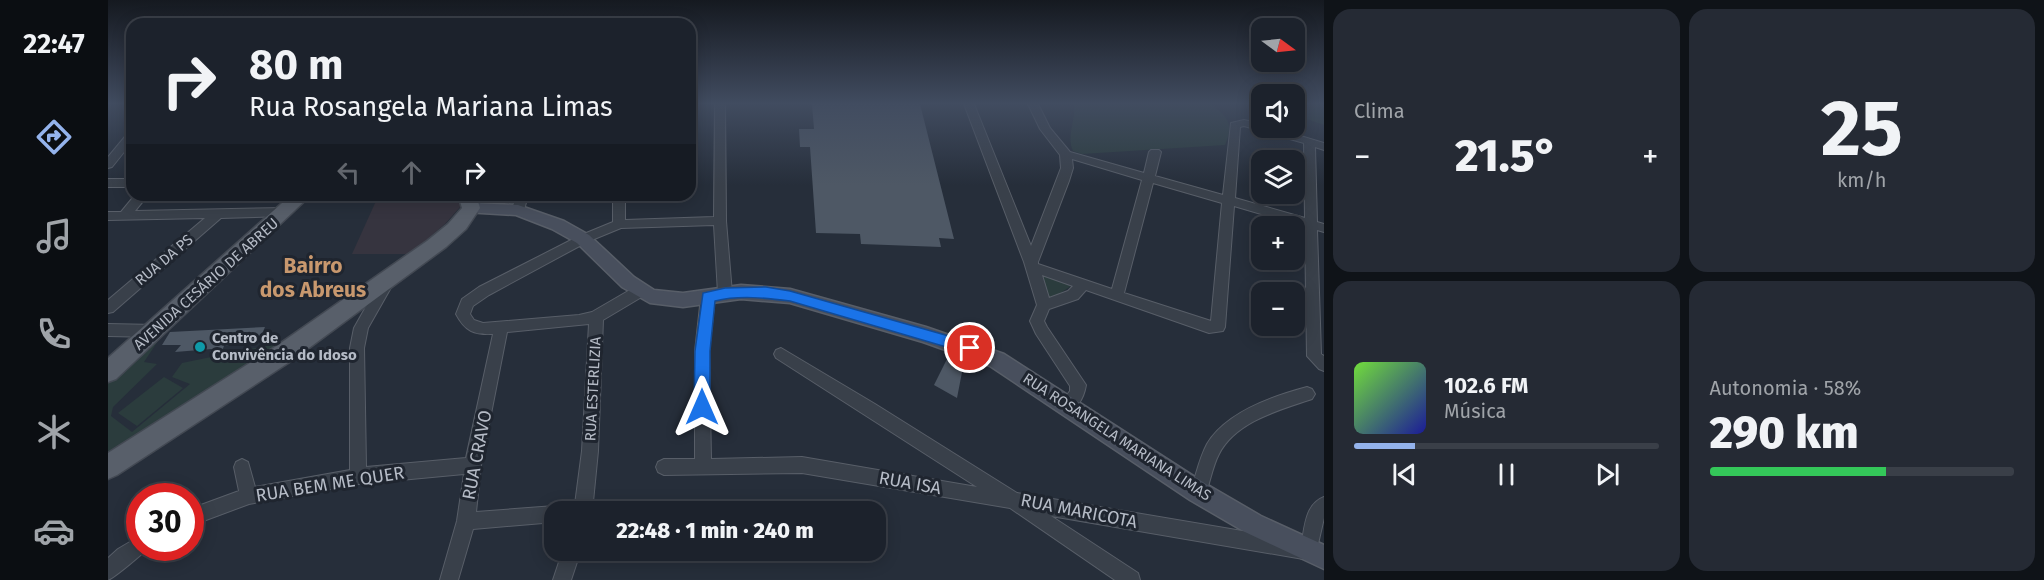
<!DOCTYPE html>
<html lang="pt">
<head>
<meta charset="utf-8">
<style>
	body { margin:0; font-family:"Fira Sans",sans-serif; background:#252a34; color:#f1f3f6; height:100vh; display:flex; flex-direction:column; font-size:22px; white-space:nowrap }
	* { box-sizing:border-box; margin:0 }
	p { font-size:20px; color:#a0a4a9 }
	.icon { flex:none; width:33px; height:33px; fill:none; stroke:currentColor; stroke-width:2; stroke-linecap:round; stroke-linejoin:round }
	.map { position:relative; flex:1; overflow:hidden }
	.side { display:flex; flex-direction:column; gap:9px; padding:9px; background:#0f1318; width:720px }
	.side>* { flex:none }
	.hud { position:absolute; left:18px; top:18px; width:570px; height:183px; border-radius:18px; box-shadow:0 3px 15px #0003,0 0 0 2px #3a3f48; background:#1c222c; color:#f1f3f6; overflow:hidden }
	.needle { width:39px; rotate:105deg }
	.controls { position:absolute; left:1143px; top:18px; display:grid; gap:12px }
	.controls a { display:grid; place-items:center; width:54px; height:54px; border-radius:12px; background:#1c222c; box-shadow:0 3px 15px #0003,0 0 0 2px #3a3f48; font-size:30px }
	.speed { position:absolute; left:18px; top:483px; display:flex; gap:12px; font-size:30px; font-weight:700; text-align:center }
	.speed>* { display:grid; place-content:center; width:78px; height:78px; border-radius:50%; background:#1c222c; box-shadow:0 3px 15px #0003,0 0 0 2px #3a3f48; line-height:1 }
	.speed .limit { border:9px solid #d22; background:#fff; color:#111 }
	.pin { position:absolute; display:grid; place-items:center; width:51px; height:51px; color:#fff; margin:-26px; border:3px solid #fff; border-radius:50%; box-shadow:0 2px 6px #0007 }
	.me { position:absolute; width:66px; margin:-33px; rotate:0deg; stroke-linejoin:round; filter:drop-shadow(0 0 4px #0008) }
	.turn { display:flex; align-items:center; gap:21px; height:126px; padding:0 24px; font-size:27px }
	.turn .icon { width:78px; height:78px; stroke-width:2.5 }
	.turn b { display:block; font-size:42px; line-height:51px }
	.lanes { display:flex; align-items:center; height:57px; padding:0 24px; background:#0003; justify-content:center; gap:30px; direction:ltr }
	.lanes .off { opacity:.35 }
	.big { font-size:45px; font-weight:800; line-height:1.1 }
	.side .card { flex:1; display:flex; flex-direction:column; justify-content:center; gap:9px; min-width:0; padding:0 21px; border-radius:18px; background:#252a34 }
	.side .dial { align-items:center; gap:0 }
	.dial b { font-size:78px; line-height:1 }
	.song { display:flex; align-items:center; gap:18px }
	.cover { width:72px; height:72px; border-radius:9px; background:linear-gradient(135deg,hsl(100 70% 55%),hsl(240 70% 35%)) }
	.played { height:6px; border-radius:3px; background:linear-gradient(90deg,#94b3ec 20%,#3a3f48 20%) }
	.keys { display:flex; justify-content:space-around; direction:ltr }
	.heat { display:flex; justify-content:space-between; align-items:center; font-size:33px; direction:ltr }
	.charge { height:9px; border-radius:4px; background:linear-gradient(90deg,#34c759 58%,#3a3f48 0) }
	.side .tiles { flex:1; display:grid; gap:9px; grid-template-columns:repeat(2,1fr) }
	.trip { position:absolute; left:436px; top:501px; width:342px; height:60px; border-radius:18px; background:#1c222c; box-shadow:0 3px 15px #0003,0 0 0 2px #3a3f48; font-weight:800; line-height:60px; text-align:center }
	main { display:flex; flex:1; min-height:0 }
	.tabs { display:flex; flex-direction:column; width:108px; justify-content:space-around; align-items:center; background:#0b0e12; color:#a0a4a9 }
	.tabs .icon { width:42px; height:42px }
	.tabs .current { color:#94b3ec }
	.tabs b { font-size:27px; color:#f1f3f6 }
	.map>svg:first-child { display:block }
</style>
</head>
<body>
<main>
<nav class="tabs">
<b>22:47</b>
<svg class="icon current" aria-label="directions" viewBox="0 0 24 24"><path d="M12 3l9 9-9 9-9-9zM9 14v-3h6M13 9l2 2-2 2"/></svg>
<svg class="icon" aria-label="music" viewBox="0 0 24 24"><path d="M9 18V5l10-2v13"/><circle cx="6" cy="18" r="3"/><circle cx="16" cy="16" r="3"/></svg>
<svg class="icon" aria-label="phone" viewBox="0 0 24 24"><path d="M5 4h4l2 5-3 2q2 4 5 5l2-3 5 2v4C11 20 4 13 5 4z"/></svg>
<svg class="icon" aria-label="climate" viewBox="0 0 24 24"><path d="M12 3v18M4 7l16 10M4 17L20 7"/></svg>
<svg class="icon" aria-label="car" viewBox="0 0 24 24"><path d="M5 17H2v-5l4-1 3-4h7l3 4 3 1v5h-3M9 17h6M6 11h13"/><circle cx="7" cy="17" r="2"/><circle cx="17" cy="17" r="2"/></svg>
</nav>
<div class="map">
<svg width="1216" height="580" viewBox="0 0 1216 580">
	<rect width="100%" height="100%" fill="#262e3a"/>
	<path fill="#36343f" d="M 301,195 L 347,195 L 353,206 L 337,224 L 302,254 L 244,254 L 268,201 Z"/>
	<path fill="#2b3c3d" d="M 966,104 L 1103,104 C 1120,117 1126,124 1117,145 L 974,154 L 965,151 C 958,136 968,120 966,104 Z
		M 1186,104 L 1216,104 L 1216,125 L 1187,115 Z
		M 930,270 L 969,282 L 945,298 L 941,297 Z
		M 54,335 L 36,362 L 49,364 L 5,407 L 3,416 L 24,432 L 82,384 L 64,377 L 74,363 L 176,342 L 0,455 L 0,382 Z
		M 56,377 L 75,388 L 29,426 L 10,413 Z"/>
	<path fill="#4e5865" d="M 704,104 L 812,104 L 846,239 L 831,238 L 833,247 L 753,244 L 752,234 L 708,233 L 702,147 L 692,147 L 691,129 L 706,129 Z
		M 157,327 L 150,343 L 116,346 L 114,351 L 102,352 L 104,349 L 67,352 L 73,345 L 54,345 L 62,332 Z
		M 840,357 L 856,362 L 849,398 L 826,385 Z"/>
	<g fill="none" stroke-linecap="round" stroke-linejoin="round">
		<g stroke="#585e68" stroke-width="2">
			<path id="street" d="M 607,104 L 617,104 L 618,221 L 624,293 L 622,297 L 612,297 L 610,293 L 606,225 L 513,228 L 479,242 L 381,295 L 365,306 L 362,314 L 366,320 L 375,323 L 471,315 L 484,312 L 527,287 L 537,287 L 539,291 L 537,295 L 495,320 L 490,451 L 484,512 L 466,512 L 474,451 L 481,324 L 399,332 L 373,465 L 368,512 L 447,506 L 453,508 L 455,512 L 447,512 L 447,522 L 365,529 L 350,580 L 332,580 L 349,521 L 356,474 L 250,484 L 141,504 L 82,526 L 82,509 L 131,491 L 126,467 L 128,462 L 134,459 L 140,462 L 147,487 L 242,470 L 242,348 L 246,328 L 273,280 L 278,279 L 285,284 L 260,328 L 256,348 L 258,467 L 358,458 L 385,334 C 366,335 357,331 348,314 L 354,299 L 371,287 L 471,236 L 505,222 L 505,195 L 517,195 L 517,220 L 606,217 Z
				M 856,104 L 866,104 L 923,246 L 953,168 L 952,155 L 932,129 L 920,104 L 930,104 L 942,128 L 962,152 L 1036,173 L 1041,152 L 1043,150 L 1051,150 L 1053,152 L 1047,176 L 1115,195 L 1123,123 L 1136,120 L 1154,124 L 1154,128 L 1166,128 L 1216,143 L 1216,150 L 1207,147 L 1209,222 L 1216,224 L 1216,232 L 1209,230 L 1213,354 L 1216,356 L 1216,371 L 1211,369 L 1199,356 L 1197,227 L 1126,206 L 1117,327 L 1115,331 L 1101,333 L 978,290 L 970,299 L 941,309 L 936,321 L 939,327 L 978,385 C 976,397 968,415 954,410 L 951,405 L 962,391 L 962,386 L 928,334 L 922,321 L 929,305 L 916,262 ZM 1136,126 L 1196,143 L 1197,218 L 1127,198 L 1132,127 ZM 964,159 L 1034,180 L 1004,289 L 930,264 L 930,262 L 961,181 L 965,168 ZM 1045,183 L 1114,203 L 1103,321 L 1016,293 ZM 934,275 L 965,286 L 960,291 L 941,298 Z
				M 24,132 L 24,142 L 4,167 L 0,168 L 0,157 L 20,133 Z
				M 0,179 L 24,179 L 24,187 L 0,187 Z
				M 27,195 L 40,195 L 27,211 L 177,208 L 183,212 L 177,216 L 113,218 L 5,312 L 0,313 L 0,300 L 97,218 L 0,220 L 0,212 L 13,212 Z
				M 408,195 L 420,195 L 416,210 L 410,214 L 404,210 Z
				M 600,292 L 605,293 L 607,297 L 601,351 L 603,459 L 694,457 L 869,487 L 668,358 L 666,354 L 668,350 L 673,348 L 767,404 L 909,493 L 1194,541 C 1197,524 1198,504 1216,497 L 1216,518 L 1207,557 L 1201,560 L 943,516 L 1030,573 L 1032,580 L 1007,580 L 902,508 L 694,473 L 556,475 L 550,472 L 548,467 L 550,462 L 556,459 L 587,459 L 587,351 L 593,297 L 595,293 Z
				M 0,324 L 47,325 L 52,327 L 54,331 L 52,335 L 47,337 L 0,336 Z
				M 1199,387 L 1204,389 L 1207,394 L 1204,399 C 1172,410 1128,421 1111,454 C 1104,467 1102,484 1096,498 L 1090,500 L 1084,498 L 1082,492 C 1088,476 1091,459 1099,444 C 1118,412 1165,396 1199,387 Z
				M 32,536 L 32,548 L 40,548 C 37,552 6,578 0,580 L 0,558 L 10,549 Z
				M 455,550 L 473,550 L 463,580 L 445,580 Z"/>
		</g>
		<g stroke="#585e68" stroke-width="3">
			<path id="secondary" d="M 363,203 L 410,205 L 456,221 L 481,235 L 526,277 L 546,290 L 575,293 L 633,285 L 682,289 L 818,327 L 896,354 L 1098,484 L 1153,516 L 1216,545 L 1216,569 L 1137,532 L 1082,500 L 882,366 L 815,342 L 682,303 L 633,299 L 575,307 L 542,303 L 514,287 L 469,243 L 444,229 L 408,215 L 357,212 L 355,208 L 357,204 Z"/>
		</g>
		<g stroke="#434953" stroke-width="3">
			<path id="primary" d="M 183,195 L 203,195 L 8,379 L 0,382 L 0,358 Z
				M 350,195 L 368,195 L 372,208 L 358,229 L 338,247 L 186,359 L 9,475 L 0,479 L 0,453 L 170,345 L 319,241 L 340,224 L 354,208 Z"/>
		</g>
		<use href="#street" fill="#39404a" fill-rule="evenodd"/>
		<use href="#secondary" fill="#484f5d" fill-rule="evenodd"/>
		<use href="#primary" fill="#585f6a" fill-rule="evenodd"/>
	</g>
	<linearGradient id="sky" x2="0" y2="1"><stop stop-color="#151920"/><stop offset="0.56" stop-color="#414c60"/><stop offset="1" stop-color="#414c60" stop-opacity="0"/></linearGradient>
	<rect width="1216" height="185" fill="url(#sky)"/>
	<path fill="#1a73e8" stroke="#114b97" stroke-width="1.5" d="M 658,287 L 682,291 L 862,342 L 867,344 L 869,348 L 867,353 L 862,354 L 682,301 C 658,298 631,295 607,301 L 602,351 L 602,407 L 599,412 L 594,414 L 588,412 L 586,407 L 587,351 L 595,293 L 617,288 Z"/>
	<circle fill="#0f9aa8" stroke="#1f252f" stroke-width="2" cx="92" cy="347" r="6"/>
	<g text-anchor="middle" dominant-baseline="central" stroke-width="6" stroke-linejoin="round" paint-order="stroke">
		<g font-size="15" fill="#b5bbc6" stroke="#1f252f">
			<text transform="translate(56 260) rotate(-40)">RUA DA PS</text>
			<text transform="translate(98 284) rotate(-42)">AVENIDA CESÁRIO DE ABREU</text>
			<text transform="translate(485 389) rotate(-87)">RUA ESTERLIZIA</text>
			<text transform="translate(1009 437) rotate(33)">RUA ROSANGELA MARIANA LIMAS</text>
		</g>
		<g font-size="15" font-weight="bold" fill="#b5bbc6" stroke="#1f252f" text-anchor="start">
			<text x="104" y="338">Centro de<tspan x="104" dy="17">Convivência do Idoso</tspan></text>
		</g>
		<g font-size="18" fill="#b5bbc6" stroke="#1f252f">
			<text transform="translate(369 455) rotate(-79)">RUA CRAVO</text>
			<text transform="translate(802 483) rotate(10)">RUA ISA</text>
			<text transform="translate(222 484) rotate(-9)">RUA BEM ME QUER</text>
			<text transform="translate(971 511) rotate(11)">RUA MARICOTA</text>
		</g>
		<g font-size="21" font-weight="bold" fill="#c8986e" stroke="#1f252f">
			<text x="205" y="266">Bairro<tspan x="205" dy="24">dos Abreus</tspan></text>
		</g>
	</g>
</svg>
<div class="controls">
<a><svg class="needle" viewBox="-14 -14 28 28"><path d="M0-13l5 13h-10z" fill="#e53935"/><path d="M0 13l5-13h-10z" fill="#a0a4a9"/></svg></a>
<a><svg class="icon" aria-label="sound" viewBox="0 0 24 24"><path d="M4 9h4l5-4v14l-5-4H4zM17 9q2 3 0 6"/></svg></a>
<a><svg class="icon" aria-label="layers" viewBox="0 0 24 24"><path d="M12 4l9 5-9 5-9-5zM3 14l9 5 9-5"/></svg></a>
<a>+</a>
<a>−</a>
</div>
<div class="speed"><div class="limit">30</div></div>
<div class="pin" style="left:862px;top:348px;background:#d93025"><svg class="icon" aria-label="arrive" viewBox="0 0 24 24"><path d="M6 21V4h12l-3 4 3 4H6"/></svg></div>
<svg class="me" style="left:594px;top:407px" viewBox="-20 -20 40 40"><path d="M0-17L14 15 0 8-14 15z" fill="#1a73e8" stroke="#fff" stroke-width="4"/></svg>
<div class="trip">22:48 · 1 min · 240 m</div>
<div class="hud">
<div class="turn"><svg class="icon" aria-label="right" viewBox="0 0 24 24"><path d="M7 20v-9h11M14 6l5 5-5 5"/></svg><div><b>80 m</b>Rua Rosangela Mariana Limas</div></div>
<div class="lanes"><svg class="icon off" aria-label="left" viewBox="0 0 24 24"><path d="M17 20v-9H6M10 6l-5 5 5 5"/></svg><svg class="icon off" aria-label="ahead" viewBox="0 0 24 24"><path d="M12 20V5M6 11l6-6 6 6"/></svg><svg class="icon" aria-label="right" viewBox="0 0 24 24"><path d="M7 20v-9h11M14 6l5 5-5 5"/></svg></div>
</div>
</div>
<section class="side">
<div class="tiles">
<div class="card"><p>Clima</p>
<div class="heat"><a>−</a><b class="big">21.5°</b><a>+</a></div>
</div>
<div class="card dial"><b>25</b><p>km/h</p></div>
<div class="card">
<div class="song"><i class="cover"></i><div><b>102.6 FM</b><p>Música</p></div></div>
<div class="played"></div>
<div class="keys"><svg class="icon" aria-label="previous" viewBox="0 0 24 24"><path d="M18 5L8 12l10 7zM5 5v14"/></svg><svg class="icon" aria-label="pause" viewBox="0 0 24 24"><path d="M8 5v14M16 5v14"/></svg><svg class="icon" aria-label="next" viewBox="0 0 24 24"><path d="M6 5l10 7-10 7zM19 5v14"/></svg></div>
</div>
<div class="card"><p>Autonomia · 58%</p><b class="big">290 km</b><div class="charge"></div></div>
</div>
</section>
</main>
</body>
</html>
